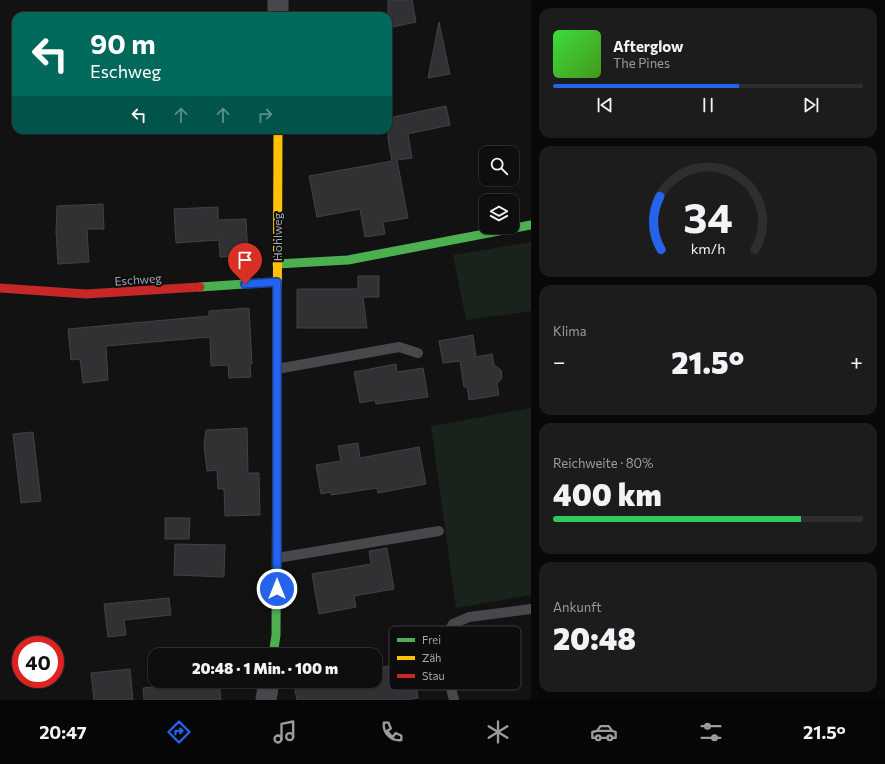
<!DOCTYPE html>
<html lang="de">
<head>
<meta charset="utf-8">
<style>
	body { margin:0; font-family:Commissioner,sans-serif; background:#1c1c1c; color:#f1f3f6; height:100vh; display:flex; flex-direction:column; font-size:15px; white-space:nowrap }
	* { box-sizing:border-box; margin:0 }
	p { font-size:13px; color:#9b9c9e }
	.icon { flex:none; width:22px; height:22px; fill:none; stroke:currentColor; stroke-width:2; stroke-linecap:round; stroke-linejoin:round }
	.map { position:relative; flex:1; overflow:hidden }
	.side { display:flex; flex-direction:column; gap:8px; padding:8px; background:#080808; width:354px }
	.side>* { flex:none }
	.top-card { position:absolute; left:12px; top:12px; width:380px; height:122px; border-radius:12px; box-shadow:0 1px 3px #0004,0 0 0 1px #2e2e2e; background:#00695c; color:#fff; overflow:hidden }
	.tools { position:absolute; left:479px; top:146px; display:grid; gap:8px }
	.tools a { display:grid; place-items:center; width:40px; height:40px; border-radius:8px; background:#0e0e0e; box-shadow:0 1px 3px #0004,0 0 0 1px #2e2e2e; font-size:20px }
	.speed { position:absolute; left:12px; top:636px; display:flex; gap:8px; font-size:20px; font-weight:700; text-align:center }
	.speed>* { display:grid; place-content:center; width:52px; height:52px; border-radius:50%; background:#0e0e0e; box-shadow:0 1px 3px #0004,0 0 0 1px #2e2e2e; line-height:1 }
	.speed .limit { border:6px solid #d22; background:#fff; color:#111 }
	.pin { position:absolute; display:grid; place-items:center; width:34px; height:34px; color:#fff; margin:-41px -17px; border-radius:50% 50% 50% 0; rotate:-45deg; box-shadow:0 0 4px #0007 }
	.pin .icon { rotate:45deg }
	.me { position:absolute; width:44px; margin:-22px; rotate:0deg; stroke-linejoin:round; filter:drop-shadow(0 0 3px #0008) }
	.turn { display:flex; align-items:center; gap:14px; height:84px; padding:0 12px; font-size:18px }
	.turn .icon { width:52px; height:52px; stroke-width:2.5 }
	.turn b { display:block; font-size:28px; line-height:34px }
	.lanes { display:flex; align-items:center; height:38px; padding:0 12px; background:#0003; justify-content:center; gap:20px; direction:ltr }
	.lanes .off { opacity:.35 }
	.big { font-size:30px; font-weight:800; line-height:1.1 }
	.side .widget { flex:1; display:flex; flex-direction:column; justify-content:center; gap:6px; min-width:0; padding:0 14px; border-radius:12px; background:#1c1c1c }
	.side .dial { align-items:center; gap:0 }
	.dial svg { height:104px; overflow:visible; fill:none; stroke:#2e2e2e; stroke-width:7; stroke-linecap:round; text-anchor:middle }
	.dial text { fill:#f1f3f6; stroke:none }
	.song { display:flex; align-items:center; gap:12px }
	.cover { width:48px; height:48px; border-radius:6px; background:linear-gradient(135deg,hsl(120 70% 55%),hsl(100 70% 35%)) }
	.played { height:4px; border-radius:2px; background:linear-gradient(90deg,#2563eb 60%,#2e2e2e 60%) }
	.keys { display:flex; justify-content:space-around; direction:ltr }
	.heat { display:flex; justify-content:space-between; align-items:center; font-size:22px; direction:ltr }
	.charge { height:6px; border-radius:3px; background:linear-gradient(90deg,#34c759 80%,#2e2e2e 0) }
	.trip { position:absolute; left:148px; top:648px; width:234px; height:40px; border-radius:12px; background:#0e0e0e; box-shadow:0 1px 3px #0004,0 0 0 1px #2e2e2e; font-weight:800; line-height:40px; text-align:center }
	.menu { display:flex; height:64px; justify-content:space-around; align-items:center; background:#060606; color:#9b9c9e }
	.menu .icon { width:28px; height:28px }
	.menu .selected { color:#2563eb }
	.menu b { font-size:18px; color:#f1f3f6 }
	main { display:flex; flex:1; min-height:0 }
	.map>svg:first-child { display:block }
</style>
</head>
<body>
<main>
<div class="map">
<svg width="531" height="700" viewBox="0 0 531 700">
	<rect width="100%" height="100%" fill="#121213"/>
	<path fill="#1a221c" d="M 531,242 L 531,311 L 466,320 L 453,255 Z
		M 531,408 L 531,595 L 456,608 L 431,426 Z"/>
	<path fill="#313134" stroke="#414247" d="M 388,0 L 412,0 L 416,22 L 388,28 Z
		M 439,22 L 450,74 L 428,78 Z
		M 446,106 L 450,125 L 408,134 L 412,158 L 397,160 L 408,218 L 383,222 L 385,234 L 365,237 L 360,209 L 317,217 L 309,176 L 392,161 L 388,139 L 388,118 Z
		M 103,204 L 104,229 L 87,229 L 89,262 L 58,264 L 56,232 L 57,206 Z
		M 218,207 L 218,220 L 246,219 L 248,256 L 220,257 L 219,240 L 176,243 L 174,209 Z
		M 358,276 L 379,276 L 379,297 L 363,297 L 367,328 L 297,328 L 297,289 L 358,289 Z
		M 249,308 L 252,364 L 250,364 L 251,377 L 229,378 L 228,365 L 211,366 L 210,337 L 106,346 L 108,380 L 83,383 L 80,359 L 71,360 L 68,329 L 209,316 L 209,311 Z
		M 473,335 L 476,357 L 492,354 L 494,365 L 501,370 L 502,378 L 497,384 L 499,395 L 469,400 L 467,387 L 464,387 L 460,361 L 443,363 L 439,341 Z
		M 396,364 L 397,372 L 423,368 L 428,397 L 376,404 L 375,400 L 360,403 L 354,372 Z
		M 247,428 L 248,473 L 259,473 L 260,515 L 225,516 L 224,489 L 218,489 L 217,470 L 207,471 L 204,445 L 206,430 Z
		M 33,432 L 41,501 L 21,503 L 13,434 Z
		M 358,443 L 360,458 L 419,447 L 426,484 L 378,493 L 377,488 L 331,495 L 331,492 L 321,494 L 316,465 L 341,461 L 338,446 Z
		M 165,518 L 190,518 L 189,539 L 165,539 Z
		M 175,544 L 225,545 L 224,577 L 174,575 Z
		M 387,548 L 394,589 L 354,596 L 356,607 L 319,614 L 312,574 L 371,564 L 369,551 Z
		M 169,598 L 171,615 L 124,620 L 126,635 L 108,637 L 104,604 Z
		M 413,663 L 418,698 L 405,700 L 297,700 L 294,685 L 316,681 L 375,681 L 375,668 Z
		M 130,669 L 133,700 L 94,700 L 91,673 Z
		M 204,681 L 219,681 L 221,700 L 144,700 L 143,688 Z"/>
	<g fill="none" stroke-linecap="round" stroke-linejoin="round">
		<path stroke="#46484c" stroke-width="10" d="M 277,369 L 399,347 L 418,353
			M 277,558 L 439,531
			M 454,700 L 443,657 L 446,636 L 453,624 L 469,617 L 531,609"/>
		<path stroke="#46484c" stroke-width="21" d="M 278,16 L 278,0
			M 266,700 L 269,681"/>
		<path stroke="#4caf50" stroke-width="9" d="M 277,264 L 348,260 L 531,225
			M 200,287 L 277,282
			M 273,655 L 276,635 L 277,389"/>
		<path stroke="#ffc107" stroke-width="9" d="M 277,389 L 278,130"/>
		<path stroke="#c62828" stroke-width="9" d="M 0,288 L 86,294 L 200,287"/>
	</g>
	<g fill="none" stroke-linecap="round" stroke-linejoin="round">
		<g stroke="#184099" stroke-width="10">
			<path id="route" d="M 245,284 L 277,282 L 277,589"/>
		</g>
		<use href="#route" stroke="#2563eb" stroke-width="7"/>
	</g>
	<g text-anchor="middle" dominant-baseline="central" stroke-width="4" stroke-linejoin="round" paint-order="stroke">
		<g font-size="12" fill="#a1a7b5" stroke="#0d0d0e">
			<text transform="translate(277 237) rotate(-90)">Hohlweg</text>
			<text transform="translate(138 279) rotate(-4)">Eschweg</text>
		</g>
	</g>
	<rect x="389" y="626" width="132" height="64" rx="6" fill="#0d0d0e" stroke="#393b40" stroke-width="1"/>
	<rect x="397" y="638" width="18" height="4" fill="#4caf50"/>
	<rect x="397" y="656" width="18" height="4" fill="#ffc107"/>
	<rect x="397" y="674" width="18" height="4" fill="#c62828"/>
	<g font-size="11" fill="#a1a7b5">
		<text x="422" y="644">Frei</text>
		<text x="422" y="662">Zäh</text>
		<text x="422" y="680">Stau</text>
	</g>
</svg>
<div class="tools">
<a><svg class="icon" aria-label="search" viewBox="0 0 24 24"><circle cx="10" cy="10" r="6"/><path d="M15 15l6 6"/></svg></a>
<a><svg class="icon" aria-label="layers" viewBox="0 0 24 24"><path d="M12 4l9 5-9 5-9-5zM3 14l9 5 9-5"/></svg></a>
</div>
<div class="speed"><div class="limit">40</div></div>
<div class="pin" style="left:245px;top:284px;background:#d93025"><svg class="icon" aria-label="arrive" viewBox="0 0 24 24"><path d="M6 21V4h12l-3 4 3 4H6"/></svg></div>
<svg class="me" style="left:277px;top:589px" viewBox="-20 -20 40 40"><circle r="17" fill="#2563eb" stroke="#fff" stroke-width="3"/><path d="M0-11L8 9 0 5-8 9z" fill="#fff"/></svg>
<div class="trip">20:48 · 1 Min. · 100 m</div>
<div class="top-card">
<div class="turn"><svg class="icon" aria-label="left" viewBox="0 0 24 24"><path d="M17 20v-9H6M10 6l-5 5 5 5"/></svg><div><b>90 m</b>Eschweg</div></div>
<div class="lanes"><svg class="icon" aria-label="left" viewBox="0 0 24 24"><path d="M17 20v-9H6M10 6l-5 5 5 5"/></svg><svg class="icon off" aria-label="ahead" viewBox="0 0 24 24"><path d="M12 20V5M6 11l6-6 6 6"/></svg><svg class="icon off" aria-label="ahead" viewBox="0 0 24 24"><path d="M12 20V5M6 11l6-6 6 6"/></svg><svg class="icon off" aria-label="right" viewBox="0 0 24 24"><path d="M7 20v-9h11M14 6l5 5-5 5"/></svg></div>
</div>
</div>
<section class="side">
<div class="widget">
<div class="song"><i class="cover"></i><div><b>Afterglow</b><p>The Pines</p></div></div>
<div class="played"></div>
<div class="keys"><svg class="icon" aria-label="previous" viewBox="0 0 24 24"><path d="M18 5L8 12l10 7zM5 5v14"/></svg><svg class="icon" aria-label="pause" viewBox="0 0 24 24"><path d="M8 5v14M16 5v14"/></svg><svg class="icon" aria-label="next" viewBox="0 0 24 24"><path d="M6 5l10 7-10 7zM19 5v14"/></svg></div>
</div>
<div class="widget dial"><svg viewBox="0 0 100 80">
<path d="M14 69A42 42 0 1 1 86 69"/>
<path d="M14 69A42 42 0 0 1 13 28" stroke="#2563eb"/>
<text x="50" y="56" font-size="32" font-weight="700">34</text>
<text x="50" y="72" font-size="11">km/h</text>
</svg></div>
<div class="widget"><p>Klima</p>
<div class="heat"><a>−</a><b class="big">21.5°</b><a>+</a></div>
</div>
<div class="widget"><p>Reichweite · 80%</p><b class="big">400 km</b><div class="charge"></div></div>
<div class="widget"><p>Ankunft</p><b class="big">20:48</b></div>
</section>
</main>
<nav class="menu">
<b>20:47</b>
<svg class="icon selected" aria-label="directions" viewBox="0 0 24 24"><path d="M12 3l9 9-9 9-9-9zM9 14v-3h6M13 9l2 2-2 2"/></svg>
<svg class="icon" aria-label="music" viewBox="0 0 24 24"><path d="M9 18V5l10-2v13"/><circle cx="6" cy="18" r="3"/><circle cx="16" cy="16" r="3"/></svg>
<svg class="icon" aria-label="phone" viewBox="0 0 24 24"><path d="M5 4h4l2 5-3 2q2 4 5 5l2-3 5 2v4C11 20 4 13 5 4z"/></svg>
<svg class="icon" aria-label="climate" viewBox="0 0 24 24"><path d="M12 3v18M4 7l16 10M4 17L20 7"/></svg>
<svg class="icon" aria-label="car" viewBox="0 0 24 24"><path d="M5 17H2v-5l4-1 3-4h7l3 4 3 1v5h-3M9 17h6M6 11h13"/><circle cx="7" cy="17" r="2"/><circle cx="17" cy="17" r="2"/></svg>
<svg class="icon" aria-label="filters" viewBox="0 0 24 24"><path d="M4 7h16M4 17h16"/><circle cx="9" cy="7" r="2"/><circle cx="15" cy="17" r="2"/></svg>
<b>21.5°</b>
</nav>
</body>
</html>
